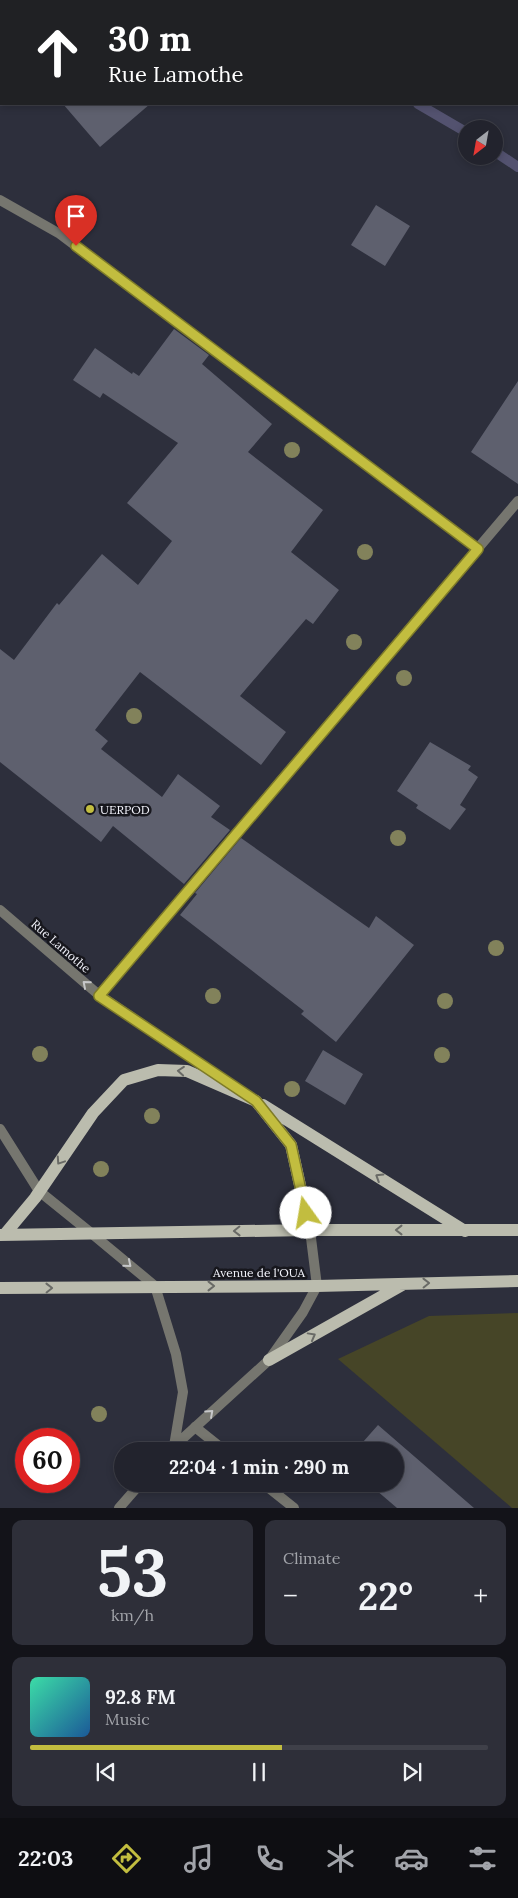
<!DOCTYPE html>
<html lang="en">
<head>
<meta charset="utf-8">
<style>
	body { margin:0; font-family:Lora,serif; background:#2e2f39; color:#f1f3f6; height:100vh; display:flex; flex-direction:column; font-size:19px; white-space:nowrap }
	* { box-sizing:border-box; margin:0 }
	p { font-size:16px; color:#a2a4aa }
	.icon { flex:none; width:28px; height:28px; fill:none; stroke:currentColor; stroke-width:2; stroke-linecap:round; stroke-linejoin:round }
	.map { position:relative; height:1508px; overflow:hidden }
	.drawer { display:flex; flex-direction:column; gap:12px; padding:12px; background:#131319; flex:1 }
	.drawer>* { flex:none }
	.guide { position:absolute; left:0px; top:0px; width:519px; height:105px; box-shadow:0 2px 8px #0003,0 0 0 1px #3f4049; background:#202124; color:#fff; overflow:hidden }
	.needle { width:32px; rotate:211deg }
	.fabs { position:absolute; left:458px; top:120px; display:grid; gap:10px }
	.fabs a { display:grid; place-items:center; width:45px; height:45px; border-radius:50%; background:#22232d; box-shadow:0 2px 8px #0003,0 0 0 1px #3f4049; font-size:25px }
	.speed { position:absolute; left:15px; top:1428px; display:flex; gap:10px; font-size:25px; font-weight:700; text-align:center }
	.speed>* { display:grid; place-content:center; width:65px; height:65px; border-radius:50%; background:#22232d; box-shadow:0 2px 8px #0003,0 0 0 1px #3f4049; line-height:1 }
	.speed .limit { border:8px solid #d22; background:#fff; color:#111 }
	.pin { position:absolute; display:grid; place-items:center; width:42px; height:42px; color:#fff; margin:-51px -21px; border-radius:50% 50% 50% 0; rotate:-45deg; box-shadow:0 0 5px #0007 }
	.pin .icon { rotate:45deg }
	.me { position:absolute; width:55px; margin:-28px; rotate:347deg; stroke-linejoin:round; filter:drop-shadow(0 0 4px #0008) }
	.turn { display:flex; align-items:center; gap:18px; height:105px; padding:0 25px; font-size:22px }
	.turn .icon { width:65px; height:65px; stroke-width:2.5 }
	.turn b { display:block; font-size:35px; line-height:42px }
	.big { font-size:38px; font-weight:700; line-height:1.1 }
	.drawer .tile { flex:1; display:flex; flex-direction:column; justify-content:center; gap:8px; min-width:0; padding:0 18px; border-radius:10px; background:#2e2f39 }
	.drawer .dial { align-items:center; gap:0 }
	.dial b { font-size:65px; line-height:1 }
	.song { display:flex; align-items:center; gap:15px }
	.cover { width:60px; height:60px; border-radius:8px; background:linear-gradient(135deg,hsl(160 70% 55%),hsl(210 70% 35%)) }
	.played { height:5px; border-radius:2px; background:linear-gradient(90deg,#c2bd3f 55%,#3f4049 55%) }
	.keys { display:flex; justify-content:space-around; direction:ltr }
	.heat { display:flex; justify-content:space-between; align-items:center; font-size:28px; direction:ltr }
	.drawer .tiles { flex:1; display:grid; gap:12px; grid-template-columns:1fr 1fr }
	.tile:last-child { grid-column:span 2 }
	.trip { position:absolute; left:114px; top:1442px; width:290px; height:50px; border-radius:25px; background:#22232d; box-shadow:0 2px 8px #0003,0 0 0 1px #3f4049; font-weight:700; line-height:50px; text-align:center }
	.tab-bar { display:flex; height:80px; justify-content:space-around; align-items:center; background:#0e0e12; color:#a2a4aa }
	.tab-bar .icon { width:35px; height:35px }
	.tab-bar .current { color:#c2bd3f }
	.tab-bar b { font-size:22px; color:#f1f3f6 }
	.map>svg:first-child { display:block }
</style>
</head>
<body>
<div class="map">
<svg width="518" height="1508" viewBox="0 0 518 1508">
	<rect width="100%" height="100%" fill="#2d2f3c"/>
	<path fill="#464527" d="M 518,1313 L 518,1508 L 512,1508 L 338,1359 L 429,1316 Z"/>
	<g fill="none" stroke-linecap="round" stroke-linejoin="round">
		<path stroke="#53526f" stroke-width="10" d="M 240,0 L 242,1
			M 418,104 L 466,132
			M 494,151 L 518,167"/>
	</g>
	<path fill="#5e606e" d="M 63,104 L 150,104 L 100,147 Z
		M 376,205 L 410,226 L 385,266 L 351,245 Z
		M 174,329 L 209,355 L 202,364 L 272,424 L 248,452 L 323,510 L 291,552 L 339,590 L 313,624 L 306,619 L 240,696 L 286,732 L 261,765 L 140,672 L 95,730 L 108,741 L 101,749 L 162,797 L 178,774 L 220,806 L 211,817 L 230,830 L 184,884 L 113,826 L 101,842 L 0,762 L 0,649 L 14,660 L 57,603 L 59,605 L 102,554 L 138,585 L 172,541 L 127,503 L 178,443 L 103,393 L 100,398 L 73,380 L 95,348 L 132,374 L 133,372 L 139,376 Z
		M 518,381 L 518,484 L 471,452 Z
		M 430,742 L 471,766 L 468,770 L 478,777 L 460,805 L 466,809 L 450,830 L 416,808 L 418,805 L 397,791 Z
		M 241,838 L 369,928 L 376,916 L 414,945 L 336,1042 L 301,1014 L 304,1011 L 180,915 L 197,894 L 195,893 Z
		M 323,1050 L 363,1074 L 345,1105 L 305,1081 Z
		M 378,1425 L 474,1508 L 397,1508 L 369,1484 L 395,1484 L 395,1451 L 355,1451 Z"/>
	<g fill="none" stroke-linecap="round" stroke-linejoin="round">
		<path stroke="#76766f" stroke-width="10" d="M 0,200 L 60,234 L 478,549
			M 99,995 L 518,501
			M 195,1427 L 225,1451
			M 264,1484 L 294,1508"/>
		<path stroke="#76766f" stroke-width="10" d="M 0,910 L 99,995 L 238,1089
			M 0,1129 L 39,1191 L 91,1233"/>
		<path stroke="#76766f" stroke-width="10" d="M 91,1233 L 155,1286 L 176,1354 L 183,1392 L 174,1446
			M 169,1451 L 269,1360 L 303,1312 L 317,1286 L 310,1230
			M 119,1508 L 140,1484"/>
		<path stroke="#bbbcae" stroke-width="12" d="M 263,1105 L 465,1231
			M 5,1234 L 35,1198 L 93,1113 L 124,1080 L 158,1070 L 187,1071 L 256,1101 L 291,1145 L 310,1230
			M 0,1235 L 310,1230 L 518,1230
			M 0,1288 L 317,1286 L 518,1281
			M 269,1360 L 402,1285"/>
	</g>
	<g fill="#82825b">
		<circle cx="292" cy="450" r="8"/>
		<circle cx="365" cy="552" r="8"/>
		<circle cx="354" cy="642" r="8"/>
		<circle cx="404" cy="678" r="8"/>
		<circle cx="134" cy="716" r="8"/>
		<circle cx="398" cy="838" r="8"/>
		<circle cx="496" cy="948" r="8"/>
		<circle cx="213" cy="996" r="8"/>
		<circle cx="445" cy="1001" r="8"/>
		<circle cx="40" cy="1054" r="8"/>
		<circle cx="442" cy="1055" r="8"/>
		<circle cx="292" cy="1089" r="8"/>
		<circle cx="152" cy="1116" r="8"/>
		<circle cx="101" cy="1169" r="8"/>
		<circle cx="99" cy="1414" r="8"/>
	</g>
	<defs><path id="oneway-chevron" d="M-2-3.5L2.5 0L-2 3.5" fill="none" stroke-width="1.6" stroke-linecap="round" stroke-linejoin="round" transform="scale(1.25)"/></defs>
	<g stroke="#c6c7c9">
		<use href="#oneway-chevron" transform="translate(86 984) rotate(-139)"/>
		<use href="#oneway-chevron" transform="translate(128 1264) rotate(40)"/>
		<use href="#oneway-chevron" transform="translate(210 1413) rotate(-42)"/>
	</g>
	<g stroke="#696a66">
		<use href="#oneway-chevron" transform="translate(181 1071) rotate(-175)"/>
		<use href="#oneway-chevron" transform="translate(60 1161) rotate(124)"/>
		<use href="#oneway-chevron" transform="translate(379 1177) rotate(-148)"/>
		<use href="#oneway-chevron" transform="translate(399 1230) rotate(-180)"/>
		<use href="#oneway-chevron" transform="translate(237 1231) rotate(179)"/>
		<use href="#oneway-chevron" transform="translate(426 1283) rotate(-1)"/>
		<use href="#oneway-chevron" transform="translate(211 1286)"/>
		<use href="#oneway-chevron" transform="translate(49 1288) rotate(-1)"/>
		<use href="#oneway-chevron" transform="translate(312 1336) rotate(-29)"/>
	</g>
	<g fill="none" stroke-linecap="round" stroke-linejoin="round">
		<g stroke="#7e7b29" stroke-width="12">
			<path id="route" d="M 76,246 L 478,549 L 99,996 L 256,1101 L 291,1145 L 306,1213"/>
		</g>
		<use href="#route" stroke="#c2bd3f" stroke-width="9"/>
	</g>
	<circle fill="#c2bd3f" stroke="#17171d" stroke-width="2" cx="90" cy="809" r="5"/>
	<g text-anchor="middle" dominant-baseline="central" stroke-width="5" stroke-linejoin="round" paint-order="stroke">
		<g font-size="12" fill="#f1f2fa" stroke="#17171d" text-anchor="start">
			<text x="100" y="809">UERPOD</text>
		</g>
		<g font-size="12" fill="#f1f2fa" stroke="#17171d">
			<text transform="translate(61 946) rotate(41)">Rue Lamothe</text>
			<text x="259" y="1272">Avenue de l'OUA</text>
		</g>
	</g>
</svg>
<div class="fabs">
<a><svg class="needle" viewBox="-14 -14 28 28"><path d="M0-13l5 13h-10z" fill="#e53935"/><path d="M0 13l5-13h-10z" fill="#a2a4aa"/></svg></a>
</div>
<div class="speed"><div class="limit">60</div></div>
<div class="pin" style="left:76px;top:246px;background:#d93025"><svg class="icon" aria-label="arrive" viewBox="0 0 24 24"><path d="M6 21V4h12l-3 4 3 4H6"/></svg></div>
<svg class="me" style="left:306px;top:1213px" viewBox="-20 -20 40 40"><circle r="19" fill="#fff"/><path d="M0-13L10 11 0 6-10 11z" fill="#c2bd3f"/></svg>
<div class="trip">22:04 · 1 min · 290 m</div>
<div class="guide">
<div class="turn"><svg class="icon" aria-label="ahead" viewBox="0 0 24 24"><path d="M12 20V5M6 11l6-6 6 6"/></svg><div><b>30 m</b>Rue Lamothe</div></div>
</div>
</div>
<section class="drawer">
<div class="tiles">
<div class="tile dial"><b>53</b><p>km/h</p></div>
<div class="tile"><p>Climate</p>
<div class="heat"><a>−</a><b class="big">22°</b><a>+</a></div>
</div>
<div class="tile">
<div class="song"><i class="cover"></i><div><b>92.8 FM</b><p>Music</p></div></div>
<div class="played"></div>
<div class="keys"><svg class="icon" aria-label="previous" viewBox="0 0 24 24"><path d="M18 5L8 12l10 7zM5 5v14"/></svg><svg class="icon" aria-label="pause" viewBox="0 0 24 24"><path d="M8 5v14M16 5v14"/></svg><svg class="icon" aria-label="next" viewBox="0 0 24 24"><path d="M6 5l10 7-10 7zM19 5v14"/></svg></div>
</div>
</div>
</section>
<nav class="tab-bar">
<b>22:03</b>
<svg class="icon current" aria-label="directions" viewBox="0 0 24 24"><path d="M12 3l9 9-9 9-9-9zM9 14v-3h6M13 9l2 2-2 2"/></svg>
<svg class="icon" aria-label="music" viewBox="0 0 24 24"><path d="M9 18V5l10-2v13"/><circle cx="6" cy="18" r="3"/><circle cx="16" cy="16" r="3"/></svg>
<svg class="icon" aria-label="phone" viewBox="0 0 24 24"><path d="M5 4h4l2 5-3 2q2 4 5 5l2-3 5 2v4C11 20 4 13 5 4z"/></svg>
<svg class="icon" aria-label="climate" viewBox="0 0 24 24"><path d="M12 3v18M4 7l16 10M4 17L20 7"/></svg>
<svg class="icon" aria-label="car" viewBox="0 0 24 24"><path d="M5 17H2v-5l4-1 3-4h7l3 4 3 1v5h-3M9 17h6M6 11h13"/><circle cx="7" cy="17" r="2"/><circle cx="17" cy="17" r="2"/></svg>
<svg class="icon" aria-label="filters" viewBox="0 0 24 24"><path d="M4 7h16M4 17h16"/><circle cx="9" cy="7" r="2"/><circle cx="15" cy="17" r="2"/></svg>
</nav>
</body>
</html>
